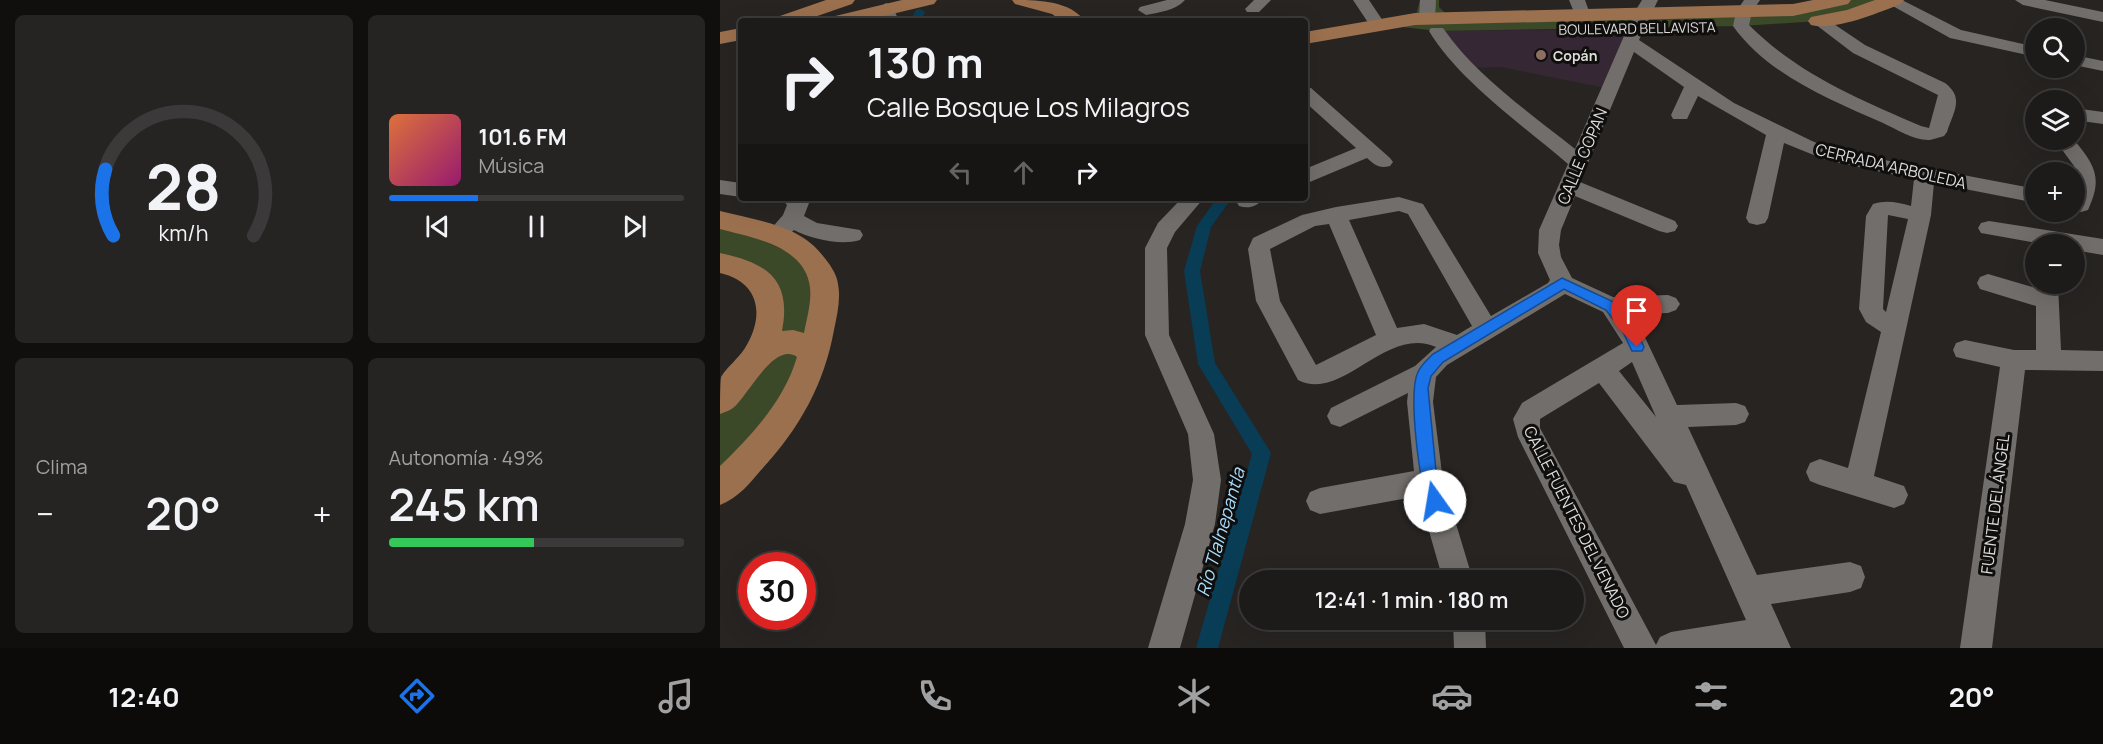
<!DOCTYPE html>
<html lang="es">
<head>
<meta charset="utf-8">
<style>
	body { margin:0; font-family:Manrope,sans-serif; background:#252423; color:#f1f3f6; height:100vh; display:flex; flex-direction:column; font-size:22px; white-space:nowrap }
	* { box-sizing:border-box; margin:0 }
	p { font-size:20px; color:#a0a1a2 }
	.icon { flex:none; width:33px; height:33px; fill:none; stroke:currentColor; stroke-width:2; stroke-linecap:round; stroke-linejoin:round }
	.map { position:relative; flex:1; overflow:hidden }
	.drawer { display:flex; flex-direction:column; gap:15px; padding:15px; background:#100f0e; width:720px }
	.drawer>* { flex:none }
	.banner { position:absolute; left:18px; top:18px; width:570px; height:183px; border-radius:6px; box-shadow:0 6px 24px #0002,0 0 0 2px #3b3939; background:#1d1b1a; color:#f1f3f6; overflow:hidden }
	.buttons { position:absolute; left:1305px; top:18px; display:grid; gap:12px }
	.buttons a { display:grid; place-items:center; width:60px; height:60px; border-radius:50%; background:#1d1b1a; box-shadow:0 6px 24px #0002,0 0 0 2px #3b3939; font-size:30px }
	.speed { position:absolute; left:18px; top:552px; display:flex; gap:12px; font-size:30px; font-weight:700; text-align:center }
	.speed>* { display:grid; place-content:center; width:78px; height:78px; border-radius:50%; background:#1d1b1a; box-shadow:0 6px 24px #0002,0 0 0 2px #3b3939; line-height:1 }
	.speed .limit { border:9px solid #d22; background:#fff; color:#111 }
	.pin { position:absolute; display:grid; place-items:center; width:51px; height:51px; color:#fff; margin:-62px -26px; border-radius:50% 50% 50% 0; rotate:-45deg; box-shadow:0 0 6px #0007 }
	.pin .icon { rotate:45deg }
	.me { position:absolute; width:66px; margin:-33px; rotate:347deg; stroke-linejoin:round; filter:drop-shadow(0 0 4px #0008) }
	.turn { display:flex; align-items:center; gap:21px; height:126px; padding:0 30px; font-size:27px }
	.turn .icon { width:78px; height:78px; stroke-width:2.5 }
	.turn b { display:block; font-size:42px; line-height:51px }
	.lanes { display:flex; align-items:center; height:57px; padding:0 30px; background:#0003; justify-content:center; gap:30px; direction:ltr }
	.lanes .off { opacity:.35 }
	.big { font-size:45px; font-weight:600; line-height:1.1 }
	.drawer .card { flex:1; display:flex; flex-direction:column; justify-content:center; gap:9px; min-width:0; padding:0 21px; border-radius:9px; background:#252423 }
	.drawer .dial { align-items:center; gap:0 }
	.dial svg { height:156px; overflow:visible; fill:none; stroke:#3b3939; stroke-width:7; stroke-linecap:round; text-anchor:middle }
	.dial text { fill:#f1f3f6; stroke:none }
	.song { display:flex; align-items:center; gap:18px }
	.cover { width:72px; height:72px; border-radius:9px; background:linear-gradient(135deg,hsl(20 70% 55%),hsl(320 70% 35%)) }
	.played { height:6px; border-radius:3px; background:linear-gradient(90deg,#1a73e8 30%,#3b3939 30%) }
	.keys { display:flex; justify-content:space-around; direction:ltr }
	.heat { display:flex; justify-content:space-between; align-items:center; font-size:33px; direction:ltr }
	.charge { height:9px; border-radius:4px; background:linear-gradient(90deg,#34c759 49%,#3b3939 0) }
	.drawer .tiles { flex:1; display:grid; gap:15px; grid-template-columns:repeat(2,1fr) }
	.trip { position:absolute; left:519px; top:570px; width:345px; height:60px; border-radius:30px; background:#1d1b1a; box-shadow:0 6px 24px #0002,0 0 0 2px #3b3939; font-weight:600; line-height:60px; text-align:center }
	.dock { display:flex; height:96px; justify-content:space-around; align-items:center; background:#0c0b0a; color:#a0a1a2 }
	.dock .icon { width:42px; height:42px }
	.dock .selected { color:#1a73e8 }
	.dock b { font-size:27px; color:#f1f3f6 }
	main { display:flex; flex:1; min-height:0 }
	.map>svg:first-child { display:block }
</style>
</head>
<body>
<main>
<section class="drawer">
<div class="tiles">
<div class="card dial"><svg viewBox="0 0 100 80">
<path d="M14 69A42 42 0 1 1 86 69"/>
<path d="M14 69A42 42 0 0 1 10 35" stroke="#1a73e8"/>
<text x="50" y="56" font-size="32" font-weight="700">28</text>
<text x="50" y="72" font-size="11">km/h</text>
</svg></div>
<div class="card">
<div class="song"><i class="cover"></i><div><b>101.6 FM</b><p>Música</p></div></div>
<div class="played"></div>
<div class="keys"><svg class="icon" aria-label="previous" viewBox="0 0 24 24"><path d="M18 5L8 12l10 7zM5 5v14"/></svg><svg class="icon" aria-label="pause" viewBox="0 0 24 24"><path d="M8 5v14M16 5v14"/></svg><svg class="icon" aria-label="next" viewBox="0 0 24 24"><path d="M6 5l10 7-10 7zM19 5v14"/></svg></div>
</div>
<div class="card"><p>Clima</p>
<div class="heat"><a>−</a><b class="big">20°</b><a>+</a></div>
</div>
<div class="card"><p>Autonomía · 49%</p><b class="big">245 km</b><div class="charge"></div></div>
</div>
</section>
<div class="map">
<svg width="1383" height="648" viewBox="0 0 1383 648">
	<rect width="100%" height="100%" fill="#272422"/>
	<path fill="#352733" d="M 916,29 L 890,89 L 781,67 L 748,68 L 717,31 Z"/>
	<path fill="#3b4929" d="M 700,0 L 719,0 L 719,7 L 730,18 L 1024,12 L 1121,0 L 1174,0 L 1099,21 L 1021,26 L 717,31 L 657,24 L 695,19 Z
		M 0,220 L 96,265 L 93,353 L 0,489 L 0,400 L 9,390 L 50,297 L 0,263 Z"/>
	<g fill="none" stroke-linecap="round" stroke-linejoin="round">
		<path fill="#093d56" fill-rule="evenodd" d="M 200,9 L 205,12 L 202,18 L 207,21 L 190,21 L 196,10 Z
			M 497,198 L 512,198 L 491,227 L 480,271 L 495,363 L 551,453 L 498,648 L 476,648 L 532,454 L 478,364 L 464,271 L 477,226 Z"/>
		<path fill="#716e6b" fill-rule="evenodd" d="M 447,0 L 465,0 C 455,11 440,12 426,15 L 418,10 L 420,7 Z
			M 534,0 L 551,0 L 539,12 L 527,12 L 525,9 Z
			M 633,0 L 649,0 L 665,24 L 663,27 L 651,27 Z
			M 700,0 L 716,0 L 715,19 L 713,22 L 701,22 L 699,19 Z
			M 849,0 L 865,0 L 870,14 L 868,17 L 856,17 Z
			M 922,0 L 938,0 L 919,40 L 1014,103 L 1092,141 L 1117,151 L 1316,189 L 1316,203 L 1214,183 L 1211,215 L 1154,476 L 1184,486 L 1188,495 L 1184,504 L 1174,508 L 1100,485 L 1090,481 L 1086,472 L 1090,463 L 1100,459 L 1128,468 L 1161,332 L 1146,322 L 1139,309 L 1146,216 L 1153,204 C 1166,200 1177,202 1191,206 L 1194,179 L 1106,160 L 1064,143 L 1048,218 L 1045,223 L 1037,225 L 1029,223 L 1026,218 L 1046,135 L 978,96 L 967,119 L 953,119 L 951,115 L 964,87 L 914,52 L 860,182 L 955,221 L 958,226 L 955,231 L 947,233 L 939,231 L 855,196 L 841,230 L 839,245 L 841,257 L 852,278 L 893,297 L 948,295 L 956,298 L 960,304 L 956,310 L 948,313 L 911,314 L 921,329 L 957,405 L 1016,403 L 1025,406 L 1029,414 L 1025,422 L 1016,425 L 968,427 L 1037,575 L 1130,562 L 1141,566 L 1145,577 L 1141,588 L 1130,592 L 1051,604 L 1071,648 L 904,648 L 798,437 L 793,419 L 802,403 L 903,343 L 883,312 L 845,294 L 727,365 L 716,377 L 713,402 L 723,481 L 753,580 L 723,580 L 699,496 L 600,514 L 590,510 L 586,501 L 590,492 L 600,488 L 694,471 L 687,402 L 688,393 L 620,427 L 611,424 L 607,416 L 611,408 L 695,366 L 716,347 C 666,325 622,403 578,380 L 536,301 L 528,249 L 533,238 L 582,215 L 616,207 L 679,197 L 703,204 L 771,316 L 828,283 L 830,280 L 818,253 L 819,230 L 848,164 C 804,126 739,81 709,31 L 711,28 L 723,28 C 756,76 809,112 855,149 L 914,13 ZM 679,211 L 688,214 L 752,326 L 737,335 L 704,324 L 677,328 L 629,220 ZM 1168,215 L 1188,219 L 1166,312 L 1163,309 ZM 609,224 L 656,335 L 596,365 L 560,301 L 550,249 L 595,226 ZM 912,362 L 936,417 L 899,371 ZM 879,383 L 954,482 L 966,485 L 1026,620 L 951,632 L 940,637 L 936,645 L 820,428 L 820,419 Z
			M 1024,0 L 1040,0 L 1032,12 L 1029,25 C 1078,74 1139,99 1201,126 L 1209,128 L 1218,95 L 1133,53 L 1091,21 L 1093,18 L 1105,18 L 1145,45 L 1225,83 C 1245,98 1233,112 1227,132 L 1224,136 C 1220,137 1215,139 1210,140 C 1195,141 1176,129 1163,123 C 1110,100 1047,74 1013,26 L 1016,12 Z
			M 1162,0 L 1182,0 L 1241,30 L 1316,47 L 1316,57 L 1230,38 Z
			M 1295,0 L 1325,0 L 1383,12 L 1383,22 L 1303,5 Z
			M 166,3 L 172,5 L 179,21 L 163,21 L 158,8 Z
			M 1354,55 L 1383,61 L 1383,71 L 1354,65 Z
			M 585,87 L 591,88 L 670,158 L 673,162 L 670,166 C 659,169 655,165 647,158 L 585,184 L 585,169 L 636,148 L 585,102 Z
			M 1354,108 L 1383,112 L 1383,124 L 1354,120 Z
			M 1335,140 L 1354,140 C 1375,165 1383,178 1368,210 L 1361,212 L 1354,210 L 1359,178 L 1354,166 Z
			M 0,180 L 21,183 L 21,197 L 0,194 Z
			M 61,198 L 86,198 L 89,203 L 84,216 L 97,223 L 140,230 L 143,235 L 140,240 C 121,246 91,239 74,230 C 67,237 63,238 53,235 L 50,230 L 63,215 L 67,205 Z
			M 462,198 L 484,198 L 455,232 L 447,248 L 449,335 L 494,434 L 501,480 L 495,524 L 460,648 L 428,648 L 465,524 L 473,480 L 468,434 L 425,335 L 425,248 L 438,223 Z
			M 517,198 L 543,198 C 538,207 528,209 519,206 L 516,201 Z
			M 1269,221 L 1383,239 L 1383,255 L 1354,250 L 1354,244 L 1322,244 L 1261,233 L 1258,228 L 1261,223 Z
			M 1268,274 L 1316,288 L 1316,284 L 1338,284 L 1341,350 L 1383,351 L 1383,371 L 1305,370 L 1272,648 L 1240,648 L 1280,367 L 1236,357 L 1233,350 L 1236,343 L 1245,340 L 1294,350 L 1316,350 L 1316,306 L 1260,289 L 1257,283 L 1260,277 Z
			M 733,620 L 765,620 L 766,648 L 734,648 Z"/>
		<path fill="#9b704e" fill-rule="evenodd" d="M 106,0 L 135,0 L 132,4 L 83,21 L 54,21 L 57,17 Z
			M 182,0 L 217,0 L 214,4 L 143,21 L 108,21 L 111,17 Z
			M 292,0 C 317,0 349,0 365,21 L 342,21 L 332,14 L 295,4 Z
			M 1093,0 L 1131,0 L 1128,4 L 1073,16 L 695,25 L 585,44 L 585,32 L 695,13 L 1073,4 Z
			M 1155,0 L 1184,0 L 1181,4 C 1157,13 1116,31 1091,25 L 1088,21 L 1091,17 L 1127,10 Z
			M 21,28 L 21,40 L 0,44 L 0,32 Z
			M 0,211 C 35,220 80,225 103,256 C 109,263 117,274 118,284 C 121,299 117,315 114,330 C 104,385 79,429 41,470 C 29,484 18,498 0,505 L 0,466 C 32,435 64,401 77,357 C 54,341 28,396 13,408 C 9,411 4,412 0,414 C 0,404 0,385 1,377 C 7,367 18,359 25,348 C 45,316 40,282 0,273 L 0,253 C 47,263 72,279 62,331 L 73,330 L 84,333 C 87,317 93,298 89,282 C 81,245 29,237 0,229 Z"/>
	</g>
	<path fill="#1a73e8" stroke="#114b97" stroke-width="1.5" d="M 842,278 L 896,303 L 914,326 L 924,347 L 922,351 L 912,351 L 903,332 L 886,310 L 844,289 L 723,362 L 711,376 L 708,388 L 717,481 L 723,501 L 720,506 L 715,508 L 709,506 C 699,485 688,392 698,372 C 701,365 708,359 713,354 Z"/>
	<circle fill="#8d6e63" stroke="#0f0e0d" stroke-width="2" cx="821" cy="55" r="6"/>
	<g text-anchor="middle" dominant-baseline="central" stroke-width="6" stroke-linejoin="round" paint-order="stroke">
		<g font-size="14" fill="#dddcda" stroke="#0f0e0d">
			<text transform="translate(917 28) rotate(-1)">BOULEVARD BELLAVISTA</text>
		</g>
		<g font-size="14" font-weight="bold" fill="#dddcda" stroke="#0f0e0d" text-anchor="start">
			<text x="833" y="55">Copán</text>
		</g>
		<g font-size="16" fill="#dddcda" stroke="#0f0e0d">
			<text transform="translate(862 156) rotate(-67)">CALLE COPAN</text>
			<text transform="translate(1171 166) rotate(13)">CERRADA ARBOLEDA</text>
			<text transform="translate(1275 504) rotate(-83)">FUENTE DEL ÁNGEL</text>
			<text transform="translate(857 522) rotate(63)">CALLE FUENTES DEL VENADO</text>
		</g>
		<g font-size="18" font-style="italic" fill="#aaddfc" stroke="#0f0e0d">
			<text transform="translate(500 532) rotate(-74)">Río Tlalnepantla</text>
		</g>
	</g>
</svg>
<div class="buttons">
<a><svg class="icon" aria-label="search" viewBox="0 0 24 24"><circle cx="10" cy="10" r="6"/><path d="M15 15l6 6"/></svg></a>
<a><svg class="icon" aria-label="layers" viewBox="0 0 24 24"><path d="M12 4l9 5-9 5-9-5zM3 14l9 5 9-5"/></svg></a>
<a>+</a>
<a>−</a>
</div>
<div class="speed"><div class="limit">30</div></div>
<div class="pin" style="left:917px;top:347px;background:#d93025"><svg class="icon" aria-label="arrive" viewBox="0 0 24 24"><path d="M6 21V4h12l-3 4 3 4H6"/></svg></div>
<svg class="me" style="left:715px;top:501px" viewBox="-20 -20 40 40"><circle r="19" fill="#fff"/><path d="M0-13L10 11 0 6-10 11z" fill="#1a73e8"/></svg>
<div class="trip">12:41 · 1 min · 180 m</div>
<div class="banner">
<div class="turn"><svg class="icon" aria-label="right" viewBox="0 0 24 24"><path d="M7 20v-9h11M14 6l5 5-5 5"/></svg><div><b>130 m</b>Calle Bosque Los Milagros</div></div>
<div class="lanes"><svg class="icon off" aria-label="left" viewBox="0 0 24 24"><path d="M17 20v-9H6M10 6l-5 5 5 5"/></svg><svg class="icon off" aria-label="ahead" viewBox="0 0 24 24"><path d="M12 20V5M6 11l6-6 6 6"/></svg><svg class="icon" aria-label="right" viewBox="0 0 24 24"><path d="M7 20v-9h11M14 6l5 5-5 5"/></svg></div>
</div>
</div>
</main>
<nav class="dock">
<b>12:40</b>
<svg class="icon selected" aria-label="directions" viewBox="0 0 24 24"><path d="M12 3l9 9-9 9-9-9zM9 14v-3h6M13 9l2 2-2 2"/></svg>
<svg class="icon" aria-label="music" viewBox="0 0 24 24"><path d="M9 18V5l10-2v13"/><circle cx="6" cy="18" r="3"/><circle cx="16" cy="16" r="3"/></svg>
<svg class="icon" aria-label="phone" viewBox="0 0 24 24"><path d="M5 4h4l2 5-3 2q2 4 5 5l2-3 5 2v4C11 20 4 13 5 4z"/></svg>
<svg class="icon" aria-label="climate" viewBox="0 0 24 24"><path d="M12 3v18M4 7l16 10M4 17L20 7"/></svg>
<svg class="icon" aria-label="car" viewBox="0 0 24 24"><path d="M5 17H2v-5l4-1 3-4h7l3 4 3 1v5h-3M9 17h6M6 11h13"/><circle cx="7" cy="17" r="2"/><circle cx="17" cy="17" r="2"/></svg>
<svg class="icon" aria-label="filters" viewBox="0 0 24 24"><path d="M4 7h16M4 17h16"/><circle cx="9" cy="7" r="2"/><circle cx="15" cy="17" r="2"/></svg>
<b>20°</b>
</nav>
</body>
</html>
